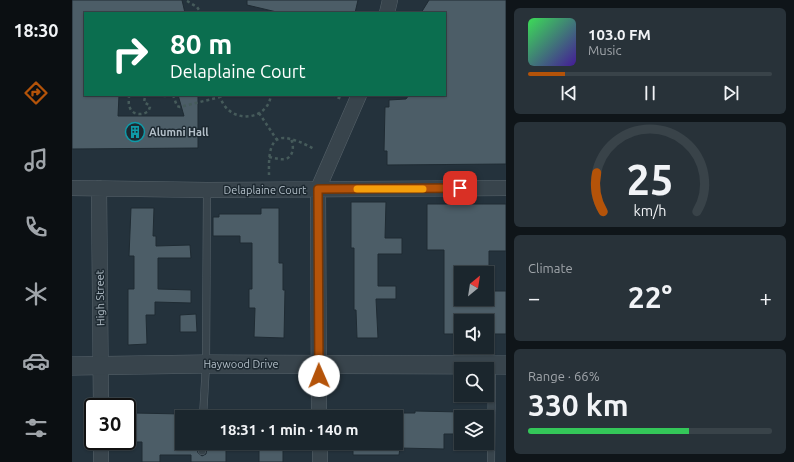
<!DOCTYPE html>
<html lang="en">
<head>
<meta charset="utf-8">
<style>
	body { margin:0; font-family:Ubuntu,sans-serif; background:#283239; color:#f1f3f6; height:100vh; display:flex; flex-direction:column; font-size:15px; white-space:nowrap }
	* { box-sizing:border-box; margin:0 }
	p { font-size:13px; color:#a0a5aa }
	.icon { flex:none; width:22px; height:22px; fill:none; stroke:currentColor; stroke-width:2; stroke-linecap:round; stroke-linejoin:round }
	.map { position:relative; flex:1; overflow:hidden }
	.panel { display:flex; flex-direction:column; gap:8px; padding:8px; background:#0f1519; width:288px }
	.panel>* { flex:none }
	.guide { position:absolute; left:12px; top:12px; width:362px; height:84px; border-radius:0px; box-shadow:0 1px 3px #0004,0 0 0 1px #394349; background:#0b6e4f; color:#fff; overflow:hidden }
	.needle { width:26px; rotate:30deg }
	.buttons { position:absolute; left:382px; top:266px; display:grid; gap:8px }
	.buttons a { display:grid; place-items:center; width:40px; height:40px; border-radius:0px; background:#1b262d; box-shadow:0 1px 3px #0004,0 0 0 1px #394349; font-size:20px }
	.speed { position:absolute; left:12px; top:398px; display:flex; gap:8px; font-size:20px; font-weight:700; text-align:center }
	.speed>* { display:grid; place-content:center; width:52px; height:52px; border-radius:50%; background:#1b262d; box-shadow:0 1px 3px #0004,0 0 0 1px #394349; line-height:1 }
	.speed .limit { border:2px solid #111; border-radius:6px; background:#fff; color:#111 }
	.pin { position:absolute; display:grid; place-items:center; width:34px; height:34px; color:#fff; margin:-17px; border-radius:8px; box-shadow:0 2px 6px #0006 }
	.me { position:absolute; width:44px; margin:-22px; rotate:359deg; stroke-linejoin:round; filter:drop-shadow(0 0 3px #0008) }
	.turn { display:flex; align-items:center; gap:14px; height:84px; padding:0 20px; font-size:18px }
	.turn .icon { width:52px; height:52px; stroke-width:2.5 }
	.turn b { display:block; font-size:28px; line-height:34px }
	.big { font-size:30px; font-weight:600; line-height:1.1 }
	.panel .tile { flex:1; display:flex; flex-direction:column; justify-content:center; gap:6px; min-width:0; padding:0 14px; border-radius:6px; background:#283239 }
	.panel .dial { align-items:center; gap:0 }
	.dial svg { height:104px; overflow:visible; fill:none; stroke:#394349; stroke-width:7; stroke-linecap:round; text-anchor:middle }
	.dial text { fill:#f1f3f6; stroke:none }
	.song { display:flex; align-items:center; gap:12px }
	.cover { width:48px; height:48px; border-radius:6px; background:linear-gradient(135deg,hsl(130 70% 55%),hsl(260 70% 35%)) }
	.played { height:4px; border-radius:2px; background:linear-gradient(90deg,#b45309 15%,#394349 15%) }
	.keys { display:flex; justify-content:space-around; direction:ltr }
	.heat { display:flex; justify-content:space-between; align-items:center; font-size:22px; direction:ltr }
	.charge { height:6px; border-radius:3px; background:linear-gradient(90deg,#34c759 66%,#394349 0) }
	.trip { position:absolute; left:103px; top:410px; width:228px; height:40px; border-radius:0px; background:#1b262d; box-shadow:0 1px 3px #0004,0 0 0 1px #394349; font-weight:600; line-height:40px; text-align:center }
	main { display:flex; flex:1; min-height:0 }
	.tabs { display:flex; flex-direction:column; width:72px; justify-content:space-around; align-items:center; background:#0b0f12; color:#a0a5aa }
	.tabs .icon { width:28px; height:28px }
	.tabs .on { color:#b45309 }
	.tabs b { font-size:18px; color:#f1f3f6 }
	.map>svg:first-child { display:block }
</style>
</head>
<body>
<main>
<nav class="tabs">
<b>18:30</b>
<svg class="icon on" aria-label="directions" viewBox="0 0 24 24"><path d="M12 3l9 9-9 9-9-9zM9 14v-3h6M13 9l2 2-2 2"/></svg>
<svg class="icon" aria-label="music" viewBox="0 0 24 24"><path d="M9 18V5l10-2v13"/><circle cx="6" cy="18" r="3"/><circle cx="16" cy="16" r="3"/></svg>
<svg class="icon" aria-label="phone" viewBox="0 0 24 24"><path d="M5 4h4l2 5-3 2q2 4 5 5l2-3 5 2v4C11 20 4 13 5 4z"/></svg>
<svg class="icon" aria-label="climate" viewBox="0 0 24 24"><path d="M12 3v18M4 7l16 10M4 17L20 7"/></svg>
<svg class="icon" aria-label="car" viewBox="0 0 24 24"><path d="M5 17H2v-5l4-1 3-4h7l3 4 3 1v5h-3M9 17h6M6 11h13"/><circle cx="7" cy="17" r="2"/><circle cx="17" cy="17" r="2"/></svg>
<svg class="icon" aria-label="filters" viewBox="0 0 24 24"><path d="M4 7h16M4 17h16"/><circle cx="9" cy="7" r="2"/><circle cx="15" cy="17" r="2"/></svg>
</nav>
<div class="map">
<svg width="434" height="462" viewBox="0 0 434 462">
	<rect width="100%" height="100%" fill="#24323c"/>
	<path fill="#4c5d67" stroke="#1f2b33" d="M 0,0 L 110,0 L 113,13 L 13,13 L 13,95 L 47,95 L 46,116 L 112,116 L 106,95 L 126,95 L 126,148 L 0,149 Z
		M 175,0 L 286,0 L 283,13 L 209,13 L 175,5 Z
		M 357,0 L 434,0 L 434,164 L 315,165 L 315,151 L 312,151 L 313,107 L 317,107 L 317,100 L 334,99 L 337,95 L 373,95 L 373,13 L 349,13 Z
		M 279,202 L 314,202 L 313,238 L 330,238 L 330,254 L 306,254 L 306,286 L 324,286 L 324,299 L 304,299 L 306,338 L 285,338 L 284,310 L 282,310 L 282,248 L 279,248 Z
		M 355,204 L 434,204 L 434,251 L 417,251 L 417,273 L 389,273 L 389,299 L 415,299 L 415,291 L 434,291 L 434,334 L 415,334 L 415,321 L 389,321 L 389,334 L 372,334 L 372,250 L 355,250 Z
		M 59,208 L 82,208 L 81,236 L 84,236 L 84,246 L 118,245 L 119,258 L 86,258 L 86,289 L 119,290 L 119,303 L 83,302 L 83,315 L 74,315 L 75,344 L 56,345 L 56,289 L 62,289 L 62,256 L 57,256 Z
		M 189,208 L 207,208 L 207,263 L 211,263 L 211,290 L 213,290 L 212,338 L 182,337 L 183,308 L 177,308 L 177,289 L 180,289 L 180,243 L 168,243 L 168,236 L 141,236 L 141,217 L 147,217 L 147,214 L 189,214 Z
		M 124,314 L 125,332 L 108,332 L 108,315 Z
		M 343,411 L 389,412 L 389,434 L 372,434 L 372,449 L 328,448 L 327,455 L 281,455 L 281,443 L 324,443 L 324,413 L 343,413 Z
		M 62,413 L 110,414 L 110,443 L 122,443 L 122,447 L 125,448 L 126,453 L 130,456 L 134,454 L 135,448 L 154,448 L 154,462 L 119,462 L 119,455 L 88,455 L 88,462 L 70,462 L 70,442 L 61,442 Z
		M 187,443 L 211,443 L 211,462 L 187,462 Z"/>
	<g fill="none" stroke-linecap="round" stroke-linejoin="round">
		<g stroke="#56626a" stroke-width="8">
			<path id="service" d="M 131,417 L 134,364 L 135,190
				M 130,451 L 130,443
				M 419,462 L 420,365"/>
		</g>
		<g stroke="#56626a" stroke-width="16">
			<path id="minor" d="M 315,13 L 318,0
				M 0,188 L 135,190 L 434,188
				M 27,188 L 29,407
				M 247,417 L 246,189 L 287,95
				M 29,441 L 29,462
				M 248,443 L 248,462"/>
		</g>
		<g stroke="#56626a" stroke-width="19">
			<path id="tertiary" d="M 0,366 L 134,364 L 434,365"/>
		</g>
		<path stroke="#465b5b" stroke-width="2.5" stroke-dasharray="3 3" stroke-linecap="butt" d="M 115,1 L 125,7 L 129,13
			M 57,95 C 57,99 56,104 58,108 C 60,114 69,116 75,112 C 77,111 77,109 78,107 L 78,106 L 72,102 L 73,97 L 74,95
			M 85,95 L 93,96 L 98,95
			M 101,95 L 105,106 L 108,107 L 148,97
			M 148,95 C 153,123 195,124 199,95
			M 260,95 L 270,99
			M 187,113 L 205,140
			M 197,157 C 203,158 208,160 214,159 C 222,156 222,145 219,139
			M 197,175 C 197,161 195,132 218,139 C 227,141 235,145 242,149"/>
		<use href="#service" stroke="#38444c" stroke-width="7"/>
		<use href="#minor" stroke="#38444c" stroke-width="15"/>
		<use href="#tertiary" stroke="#38444c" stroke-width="18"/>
	</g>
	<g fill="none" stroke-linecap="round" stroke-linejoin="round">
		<g stroke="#753606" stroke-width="10">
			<path id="route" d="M 247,376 L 246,189 L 388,188"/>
		</g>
		<use href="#route" stroke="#b45309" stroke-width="7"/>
		<path stroke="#f59e0b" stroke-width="7" d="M 285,189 L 351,189"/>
	</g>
	<defs>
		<g id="building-ring" transform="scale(1)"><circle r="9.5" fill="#1d2931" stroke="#0f9aa8" stroke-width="1.5"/><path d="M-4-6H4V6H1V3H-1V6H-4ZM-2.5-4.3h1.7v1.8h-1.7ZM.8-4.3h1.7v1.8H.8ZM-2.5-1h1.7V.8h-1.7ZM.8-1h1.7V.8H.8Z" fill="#0f9aa8"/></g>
	</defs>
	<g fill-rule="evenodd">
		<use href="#building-ring" x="63" y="132"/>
	</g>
	<g text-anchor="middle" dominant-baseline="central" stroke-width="3" stroke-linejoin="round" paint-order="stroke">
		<g font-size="11" font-weight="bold" fill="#b3bfc8" stroke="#1d2931" text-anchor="start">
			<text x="77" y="132">Alumni Hall</text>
		</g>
		<g font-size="11" fill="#b3bfc8" stroke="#1d2931">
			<text x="193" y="190">Delaplaine Court</text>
			<text transform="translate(28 298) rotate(-91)">High Street</text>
			<text x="169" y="364">Haywood Drive</text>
		</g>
	</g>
</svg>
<div class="buttons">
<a><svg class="needle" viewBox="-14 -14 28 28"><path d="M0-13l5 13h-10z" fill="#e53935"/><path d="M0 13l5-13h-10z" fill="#a0a5aa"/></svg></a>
<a><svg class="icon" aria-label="sound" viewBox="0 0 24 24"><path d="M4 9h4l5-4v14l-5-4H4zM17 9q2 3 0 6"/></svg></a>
<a><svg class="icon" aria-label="search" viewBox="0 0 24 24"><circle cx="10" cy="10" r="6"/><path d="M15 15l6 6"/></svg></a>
<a><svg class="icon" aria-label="layers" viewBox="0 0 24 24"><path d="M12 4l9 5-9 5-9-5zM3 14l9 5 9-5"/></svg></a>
</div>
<div class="speed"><div class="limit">30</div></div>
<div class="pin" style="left:388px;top:188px;background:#d93025"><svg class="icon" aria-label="arrive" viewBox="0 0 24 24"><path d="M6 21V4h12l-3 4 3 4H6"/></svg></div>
<svg class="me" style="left:247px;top:376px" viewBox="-20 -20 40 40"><circle r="19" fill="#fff"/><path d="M0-13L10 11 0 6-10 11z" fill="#b45309"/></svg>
<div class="trip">18:31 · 1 min · 140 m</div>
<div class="guide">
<div class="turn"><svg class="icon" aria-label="right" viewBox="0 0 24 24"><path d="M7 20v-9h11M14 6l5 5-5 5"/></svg><div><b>80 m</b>Delaplaine Court</div></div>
</div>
</div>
<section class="panel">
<div class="tile">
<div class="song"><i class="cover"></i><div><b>103.0 FM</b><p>Music</p></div></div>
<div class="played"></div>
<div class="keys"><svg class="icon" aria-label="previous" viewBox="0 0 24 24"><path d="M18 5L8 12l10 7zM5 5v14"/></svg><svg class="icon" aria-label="pause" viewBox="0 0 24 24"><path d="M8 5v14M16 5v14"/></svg><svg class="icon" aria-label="next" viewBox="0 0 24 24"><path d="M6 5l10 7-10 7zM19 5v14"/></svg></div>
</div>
<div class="tile dial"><svg viewBox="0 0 100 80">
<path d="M14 69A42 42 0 1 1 86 69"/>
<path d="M14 69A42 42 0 0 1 9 39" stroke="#b45309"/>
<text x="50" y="56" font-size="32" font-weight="700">25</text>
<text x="50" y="72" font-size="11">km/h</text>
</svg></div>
<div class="tile"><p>Climate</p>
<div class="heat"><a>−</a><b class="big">22°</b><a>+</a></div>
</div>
<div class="tile"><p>Range · 66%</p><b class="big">330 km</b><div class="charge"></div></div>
</section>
</main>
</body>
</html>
